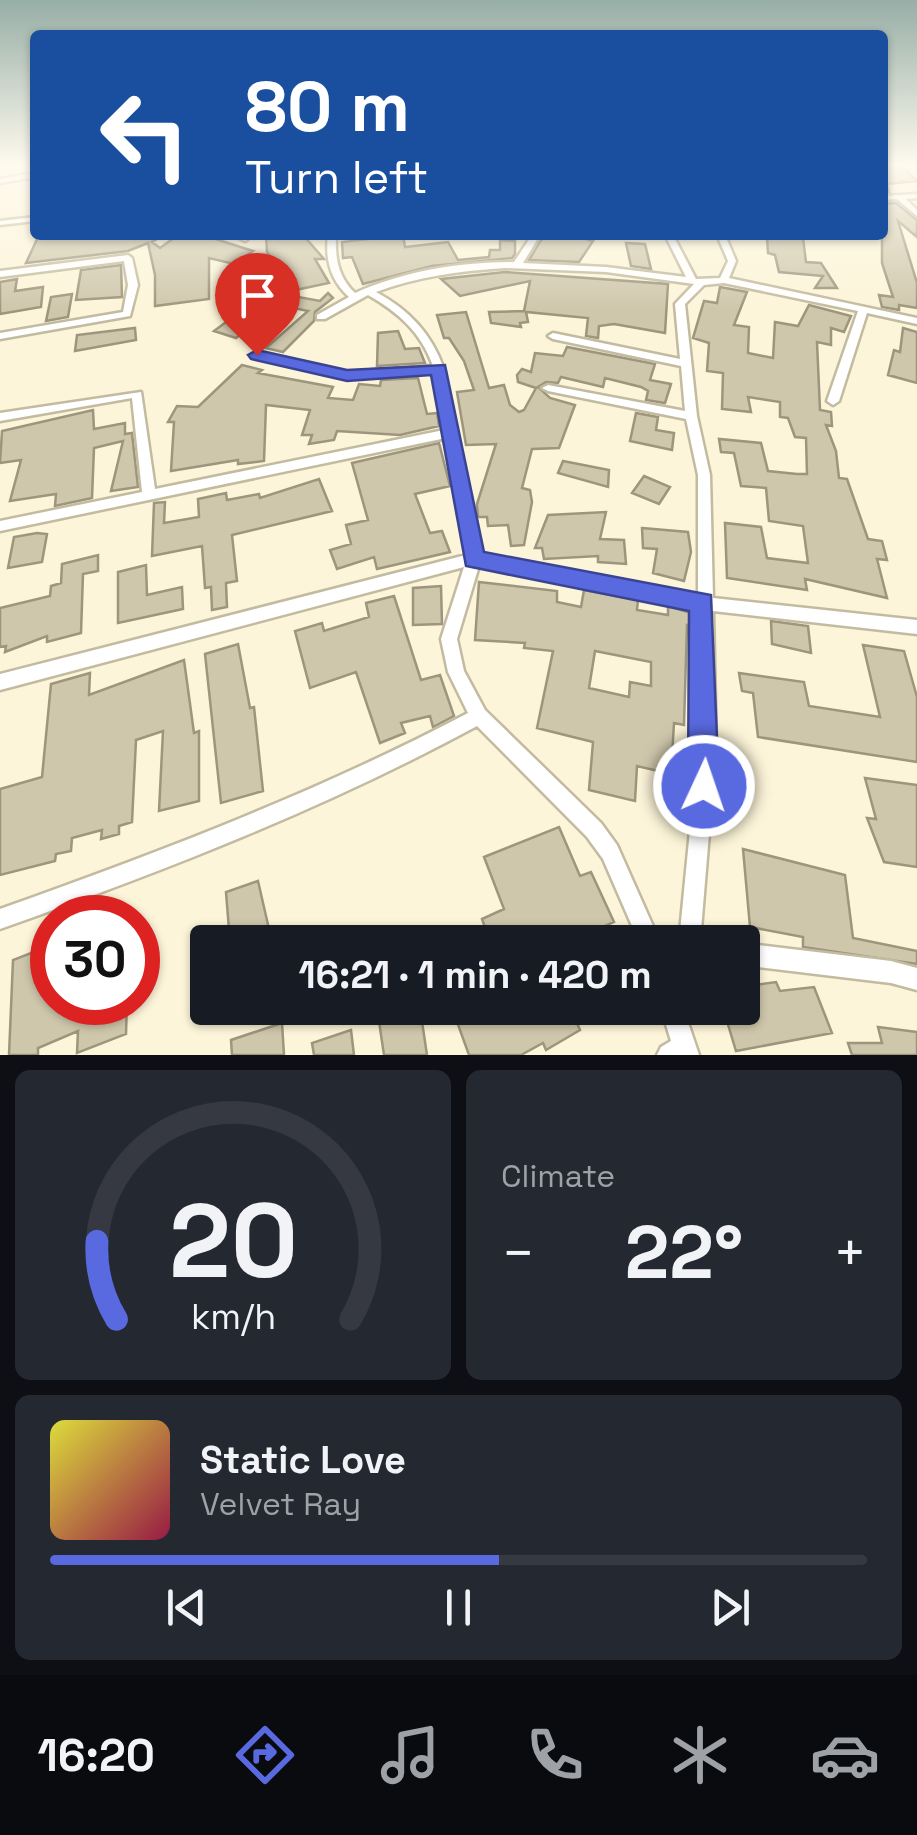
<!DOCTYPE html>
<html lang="en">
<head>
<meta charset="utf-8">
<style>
	body { margin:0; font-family:"Space Grotesk",sans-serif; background:#242831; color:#f1f3f6; height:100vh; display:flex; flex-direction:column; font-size:38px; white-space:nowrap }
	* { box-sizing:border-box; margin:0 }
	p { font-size:32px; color:#9ea1a6 }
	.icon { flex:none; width:55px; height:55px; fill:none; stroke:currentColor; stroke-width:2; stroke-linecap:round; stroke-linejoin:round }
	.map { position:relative; height:1055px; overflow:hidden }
	.panel { display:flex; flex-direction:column; gap:15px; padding:15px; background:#0d0f14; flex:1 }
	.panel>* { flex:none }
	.banner { position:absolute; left:30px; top:30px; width:858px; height:210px; border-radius:10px; box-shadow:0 2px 8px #0004; background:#1a4fa0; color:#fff; overflow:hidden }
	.speed { position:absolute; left:30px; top:895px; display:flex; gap:20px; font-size:50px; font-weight:700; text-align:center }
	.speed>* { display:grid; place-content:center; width:130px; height:130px; border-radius:50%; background:#171b24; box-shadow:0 2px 8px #0004; line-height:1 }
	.speed .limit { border:15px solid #d22; background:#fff; color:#111 }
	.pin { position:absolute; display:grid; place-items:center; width:85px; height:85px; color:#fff; margin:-102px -42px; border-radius:50% 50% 50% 0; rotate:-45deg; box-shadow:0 0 10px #0007 }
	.pin .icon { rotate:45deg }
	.me { position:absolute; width:110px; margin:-55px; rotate:3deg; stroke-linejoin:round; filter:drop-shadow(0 0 8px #0008) }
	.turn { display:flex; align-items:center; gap:35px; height:210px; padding:0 50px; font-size:45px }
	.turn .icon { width:130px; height:130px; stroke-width:2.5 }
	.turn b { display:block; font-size:70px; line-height:85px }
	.big { font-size:75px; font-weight:800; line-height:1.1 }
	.panel .widget { flex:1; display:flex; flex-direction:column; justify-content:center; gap:15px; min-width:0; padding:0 35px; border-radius:15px; background:#242831 }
	.panel .dial { align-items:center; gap:0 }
	.dial svg { height:260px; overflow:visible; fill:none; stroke:#363941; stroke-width:7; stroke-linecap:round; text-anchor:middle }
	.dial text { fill:#f1f3f6; stroke:none }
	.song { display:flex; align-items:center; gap:30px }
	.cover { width:120px; height:120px; border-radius:15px; background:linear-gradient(135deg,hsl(60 70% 55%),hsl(340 70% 35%)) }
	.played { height:10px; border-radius:5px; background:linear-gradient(90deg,#5969e0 55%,#363941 55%) }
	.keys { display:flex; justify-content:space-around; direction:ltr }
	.heat { display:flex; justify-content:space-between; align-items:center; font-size:55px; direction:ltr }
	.panel .tiles { flex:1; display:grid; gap:15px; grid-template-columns:1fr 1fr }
	.widget:last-child { grid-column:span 2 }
	.trip { position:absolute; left:190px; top:925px; width:570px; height:100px; border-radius:10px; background:#171b24; box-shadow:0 2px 8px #0004; font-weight:800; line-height:100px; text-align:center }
	.dock { display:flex; height:160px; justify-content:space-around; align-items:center; background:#090b0e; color:#9ea1a6 }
	.dock .icon { width:70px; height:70px }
	.dock .on { color:#5969e0 }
	.dock b { font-size:45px; color:#f1f3f6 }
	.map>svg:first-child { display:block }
</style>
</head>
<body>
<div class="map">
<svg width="917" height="1055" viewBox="0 0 917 1055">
	<rect width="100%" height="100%" fill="#fdf5d9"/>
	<path fill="#cfc7ac" stroke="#9d957c" stroke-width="2.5" fill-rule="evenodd" d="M 882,164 L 900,164 L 917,181 L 887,184 L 889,192 L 882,192 Z
		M 896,203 L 917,220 L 917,237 L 898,221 L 917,283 L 917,308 L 899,305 L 899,310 L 882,307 L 879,295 L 893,297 L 882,263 L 882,204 Z
		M 39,235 L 164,235 L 152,242 L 160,248 L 178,235 L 203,235 L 253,251 L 234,264 L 209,258 L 209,299 L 155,306 L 155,275 L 148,243 L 128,251 L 26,263 Z
		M 266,235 L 303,235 L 324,259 L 315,259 L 329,283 L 286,292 L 277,273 L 283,272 L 267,252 Z
		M 403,235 L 405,247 L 448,242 L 458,260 L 489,257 L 490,250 L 500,250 L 500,240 L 515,241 L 515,254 L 512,258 L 432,266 L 363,284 L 352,257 L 343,258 L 342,242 Z
		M 551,235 L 572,235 L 593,241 L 579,262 L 529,260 L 541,240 Z
		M 767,238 L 803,238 L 806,262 L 821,263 L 837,288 L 815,288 L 823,276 L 779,272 L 775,255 L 768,253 Z
		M 626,243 L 645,244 L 651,269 L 631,266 Z
		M 121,265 L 122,297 L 76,300 L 81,270 Z
		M 505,272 L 668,284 L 665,333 L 614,324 L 599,326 L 598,338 L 586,336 L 588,318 L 526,312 L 528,322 L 520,323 L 521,327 L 491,323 L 489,312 L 524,311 L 530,281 L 460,296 L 441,279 Z
		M 17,279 L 15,291 L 43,287 L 41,307 L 0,314 L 0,282 Z
		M 243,285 L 286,297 L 236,338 L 214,331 L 253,302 L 229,295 Z
		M 720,287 L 747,292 L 734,325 L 749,327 L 748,353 L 773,358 L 775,322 L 798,326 L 809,305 L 851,316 L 844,332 L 831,328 L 831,345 L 817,342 L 820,410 L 831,412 L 832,426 L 826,425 L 836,451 L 839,478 L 847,479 L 868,539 L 882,541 L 887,560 L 877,559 L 887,598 L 805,579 L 807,590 L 727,578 L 725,523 L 761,527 L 767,558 L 808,563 L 803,526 L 769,521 L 766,488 L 741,486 L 734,453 L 721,452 L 719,439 L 761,443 L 768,471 L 797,474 L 807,474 L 806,438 L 795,437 L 788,418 L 780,417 L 780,402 L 748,397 L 751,412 L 722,409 L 723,373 L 707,371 L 709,343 L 693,338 L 704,301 L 717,303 Z
		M 328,293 L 333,298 L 315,312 L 314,321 L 283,352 L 266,348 L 308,311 L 293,308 L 287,295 L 320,301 Z
		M 72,294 L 68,317 L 46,321 L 51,297 Z
		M 466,312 L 489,388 L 504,385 L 510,405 L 519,412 L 524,410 L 536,388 L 518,382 L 517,375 L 522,369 L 531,372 L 535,353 L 563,356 L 567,347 L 655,364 L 650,380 L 671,384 L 665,403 L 646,400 L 648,391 L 641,387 L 605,378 L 603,387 L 561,377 L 558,383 L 546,382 L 538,387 L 550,398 L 575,405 L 559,448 L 532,449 L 522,488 L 530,490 L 532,502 L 524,545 L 511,546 L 508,525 L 488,526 L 487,517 L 478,517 L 477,504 L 496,444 L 466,445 L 457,392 L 474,390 L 464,361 L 449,338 L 444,338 L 437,315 Z
		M 135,328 L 136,340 L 75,351 L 77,335 Z
		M 903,328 L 917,332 L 917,383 L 888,375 L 894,350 L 900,352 Z
		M 398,331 L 405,349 L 419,348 L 425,363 L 377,366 L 378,333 Z
		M 242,365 L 262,370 L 258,373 L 333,387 L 328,398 L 353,400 L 359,384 L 380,386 L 381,380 L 418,378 L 427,414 L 437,413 L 439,426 L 400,435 L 337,431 L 334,440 L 309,444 L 312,435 L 302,435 L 310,410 L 266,405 L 264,461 L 238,464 L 238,460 L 171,471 L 174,422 L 168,422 L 177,406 L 198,407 Z
		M 93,410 L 94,429 L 125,423 L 125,434 L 132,433 L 138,487 L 111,491 L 123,441 L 94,448 L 92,498 L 55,506 L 56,494 L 10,501 L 21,460 L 0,463 L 2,431 Z
		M 636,413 L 658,417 L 656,430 L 674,433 L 672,450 L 630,441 Z
		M 439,443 L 450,486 L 415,494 L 430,533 L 442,531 L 450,552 L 377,569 L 374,557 L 337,569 L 330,550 L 351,544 L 346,525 L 368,520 L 352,463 Z
		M 563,461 L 609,470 L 608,487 L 558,473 Z
		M 644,476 L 670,487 L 659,504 L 632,493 Z
		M 319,479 L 332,511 L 232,535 L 237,581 L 226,583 L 227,607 L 212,610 L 211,587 L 205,588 L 202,546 L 152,556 L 154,503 L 165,502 L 164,523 L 199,517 L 198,499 L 226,493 L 227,500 L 259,494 L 260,498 Z
		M 606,512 L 600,539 L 624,540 L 626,564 L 598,562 L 598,556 L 544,559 L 542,548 L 535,548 L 548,515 Z
		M 642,528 L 688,532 L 691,552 L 684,581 L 653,573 L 657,549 L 643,548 Z
		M 37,533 L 47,534 L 42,562 L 8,568 L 14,537 Z
		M 98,555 L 98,571 L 83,574 L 81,633 L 47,642 L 47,636 L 5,652 L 6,646 L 0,647 L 0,608 L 50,596 L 51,586 L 61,583 L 62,564 Z
		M 146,565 L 147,595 L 182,587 L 183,609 L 118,623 L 118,572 Z
		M 479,582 L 557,591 L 557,602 L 581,607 L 584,590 L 638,600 L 637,610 L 668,615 L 668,606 L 694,614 L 694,626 L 687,625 L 684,725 L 674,723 L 671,774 L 637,766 L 635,801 L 589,790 L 593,742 L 537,728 L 553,651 L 524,648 L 525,643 L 475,640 ZM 595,651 L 651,662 L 651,686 L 630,682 L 629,697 L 589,688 Z
		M 441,586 L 442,624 L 413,625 L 413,588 Z
		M 394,596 L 421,680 L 440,675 L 454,716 L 433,727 L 430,716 L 401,723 L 405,733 L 380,743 L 356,672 L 310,688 L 295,631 L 322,623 L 324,631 L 369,617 L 366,603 Z
		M 771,621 L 808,626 L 811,653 L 772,644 Z
		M 238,644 L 250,708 L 254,707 L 263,791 L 221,803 L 205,654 Z
		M 863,645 L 904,651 L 917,697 L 917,762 L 758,737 L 753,693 L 742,691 L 739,673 L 804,682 L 809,706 L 880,717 Z
		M 184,660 L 194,733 L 199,731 L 199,801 L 159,811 L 163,731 L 136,740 L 132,822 L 119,826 L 119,834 L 101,839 L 102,830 L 72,838 L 71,851 L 56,854 L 55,861 L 0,875 L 0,789 L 42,777 L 51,684 L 90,673 L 89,695 Z
		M 865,778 L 917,785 L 917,867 L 884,862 L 867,818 L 876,819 Z
		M 559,827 L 580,876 L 591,872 L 614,922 L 570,942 L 490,942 L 482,919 L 504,909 L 484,857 Z
		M 743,849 L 845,875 L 853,938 L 917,951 L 917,964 L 803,947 L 803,937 L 750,927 Z
		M 258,881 L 269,929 L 264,931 L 265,942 L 230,942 L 226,892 Z
		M 36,951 L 35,982 L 52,975 L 52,1002 L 127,1002 L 126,1034 L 77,1053 L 78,1031 L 38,1048 L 38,1055 L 9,1055 L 13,960 Z
		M 776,982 L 780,991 L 814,987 L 832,1033 L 736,1051 L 723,1008 L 742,1008 L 742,987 Z
		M 377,1008 L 420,1008 L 427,1055 L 384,1055 Z
		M 452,1008 L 590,1008 L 574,1016 L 580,1030 L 546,1050 L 543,1043 L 521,1055 L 469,1055 Z
		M 282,1023 L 284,1055 L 232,1055 L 231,1040 Z
		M 878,1027 L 917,1032 L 917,1055 L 852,1055 L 848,1043 L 882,1043 Z
		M 351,1030 L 354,1055 L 314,1055 L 312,1043 Z"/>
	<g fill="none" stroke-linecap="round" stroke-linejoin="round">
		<g stroke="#c3bba0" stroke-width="5">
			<path id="minor" d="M 35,173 L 35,177 L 0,183 L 0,179 Z
				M 917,194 L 917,198 L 906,199 L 917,210 L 917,216 L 897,199 L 882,200 L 882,196 Z
				M 35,217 L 35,221 L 0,225 L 0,221 Z
				M 233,235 L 245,235 L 249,238 L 245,241 Z
				M 328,235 L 336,235 C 335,258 338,277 355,293 C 404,271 460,262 514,262 L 532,235 L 540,235 L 523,263 L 606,267 L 686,277 L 665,235 L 673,235 L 696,279 L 720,278 L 728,261 L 717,235 L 725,235 L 736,261 L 729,278 L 917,318 L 917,324 L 867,313 L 839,401 L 833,405 L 827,401 L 858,311 L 724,283 L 704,285 L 685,304 L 697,416 L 710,475 L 713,598 L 917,620 L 917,634 L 713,611 L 716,749 L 700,942 L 679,942 L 698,749 L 698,608 L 479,566 L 457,639 L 464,671 L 485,710 L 601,823 L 617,845 L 660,942 L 639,942 L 603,859 L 587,837 L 477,726 C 324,809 163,871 0,929 L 0,909 C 160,852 318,792 468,713 L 448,672 L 441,639 L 464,567 L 0,690 L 0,674 L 466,555 L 446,438 L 0,531 L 0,521 L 142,492 L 132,398 L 0,421 L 0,413 L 141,392 L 155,489 L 444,430 L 434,373 L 347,378 L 257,358 L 252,355 L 257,352 L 347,372 L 433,366 C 421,332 398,312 368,295 L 325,319 L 317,319 L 317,315 L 349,297 C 330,280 325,259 328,235 ZM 505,268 L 606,272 L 694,284 L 675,304 L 680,359 L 553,333 L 548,336 L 553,339 L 681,366 L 685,411 L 548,385 L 542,388 L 548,391 L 686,419 L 698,475 L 698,596 L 480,555 L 444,369 C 431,333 409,310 376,292 C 419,276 460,271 505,268 Z
				M 128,255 L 132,258 L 138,285 L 130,316 L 0,339 L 0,333 L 123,312 L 128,285 L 124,261 L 0,277 L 0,271 Z
				M 742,943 L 891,961 L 917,968 L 917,990 L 891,983 L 742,965 Z
				M 661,1008 L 683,1008 L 699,1055 L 657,1055 L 661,1047 L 671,1041 Z"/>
		</g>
		<use href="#minor" fill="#fff" fill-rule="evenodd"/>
	</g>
	<linearGradient id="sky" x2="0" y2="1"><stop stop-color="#97aea6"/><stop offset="0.53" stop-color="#fefaee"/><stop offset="1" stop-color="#fefaee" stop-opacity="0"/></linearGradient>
	<rect width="917" height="311" fill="url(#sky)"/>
	<path fill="#5969e0" stroke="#3a4492" stroke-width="2.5" d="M 257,350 L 347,370 L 445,365 L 484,552 L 711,595 L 719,786 L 714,797 L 704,801 L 693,797 L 688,786 L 689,611 L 466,566 L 431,375 L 347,381 L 251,359 L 248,355 Z"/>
</svg>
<div class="speed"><div class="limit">30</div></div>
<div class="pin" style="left:257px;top:355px;background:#d93025"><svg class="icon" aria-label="arrive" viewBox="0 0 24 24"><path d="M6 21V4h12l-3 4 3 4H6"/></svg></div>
<svg class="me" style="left:704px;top:786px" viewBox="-20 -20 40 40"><circle r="17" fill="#5969e0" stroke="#fff" stroke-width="3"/><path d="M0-11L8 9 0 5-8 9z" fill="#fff"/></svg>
<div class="trip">16:21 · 1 min · 420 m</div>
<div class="banner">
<div class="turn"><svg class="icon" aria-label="left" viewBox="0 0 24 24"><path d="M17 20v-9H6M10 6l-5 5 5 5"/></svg><div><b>80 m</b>Turn left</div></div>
</div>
</div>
<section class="panel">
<div class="tiles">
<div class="widget dial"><svg viewBox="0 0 100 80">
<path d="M14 69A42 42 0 1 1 86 69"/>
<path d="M14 69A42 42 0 0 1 8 45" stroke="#5969e0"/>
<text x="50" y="56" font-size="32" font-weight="700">20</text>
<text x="50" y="72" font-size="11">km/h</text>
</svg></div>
<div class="widget"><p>Climate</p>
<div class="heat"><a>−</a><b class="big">22°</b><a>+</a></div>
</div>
<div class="widget">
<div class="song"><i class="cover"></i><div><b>Static Love</b><p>Velvet Ray</p></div></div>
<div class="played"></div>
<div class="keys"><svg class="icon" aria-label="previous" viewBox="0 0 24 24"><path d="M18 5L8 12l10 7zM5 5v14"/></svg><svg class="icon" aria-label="pause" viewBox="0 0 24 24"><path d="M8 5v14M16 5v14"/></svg><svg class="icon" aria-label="next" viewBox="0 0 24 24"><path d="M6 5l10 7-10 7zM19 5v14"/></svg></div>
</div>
</div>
</section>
<nav class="dock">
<b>16:20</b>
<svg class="icon on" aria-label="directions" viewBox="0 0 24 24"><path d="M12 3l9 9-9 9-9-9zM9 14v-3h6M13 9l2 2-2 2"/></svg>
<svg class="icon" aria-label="music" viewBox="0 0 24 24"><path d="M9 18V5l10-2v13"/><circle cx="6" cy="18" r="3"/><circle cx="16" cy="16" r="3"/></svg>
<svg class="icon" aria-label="phone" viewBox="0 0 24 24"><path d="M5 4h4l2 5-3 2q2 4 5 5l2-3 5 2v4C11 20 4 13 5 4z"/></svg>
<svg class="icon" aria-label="climate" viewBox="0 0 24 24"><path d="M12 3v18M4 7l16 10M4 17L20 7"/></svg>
<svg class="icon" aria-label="car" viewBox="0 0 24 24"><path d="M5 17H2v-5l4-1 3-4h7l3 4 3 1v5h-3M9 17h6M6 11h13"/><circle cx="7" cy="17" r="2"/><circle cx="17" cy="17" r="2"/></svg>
</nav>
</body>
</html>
